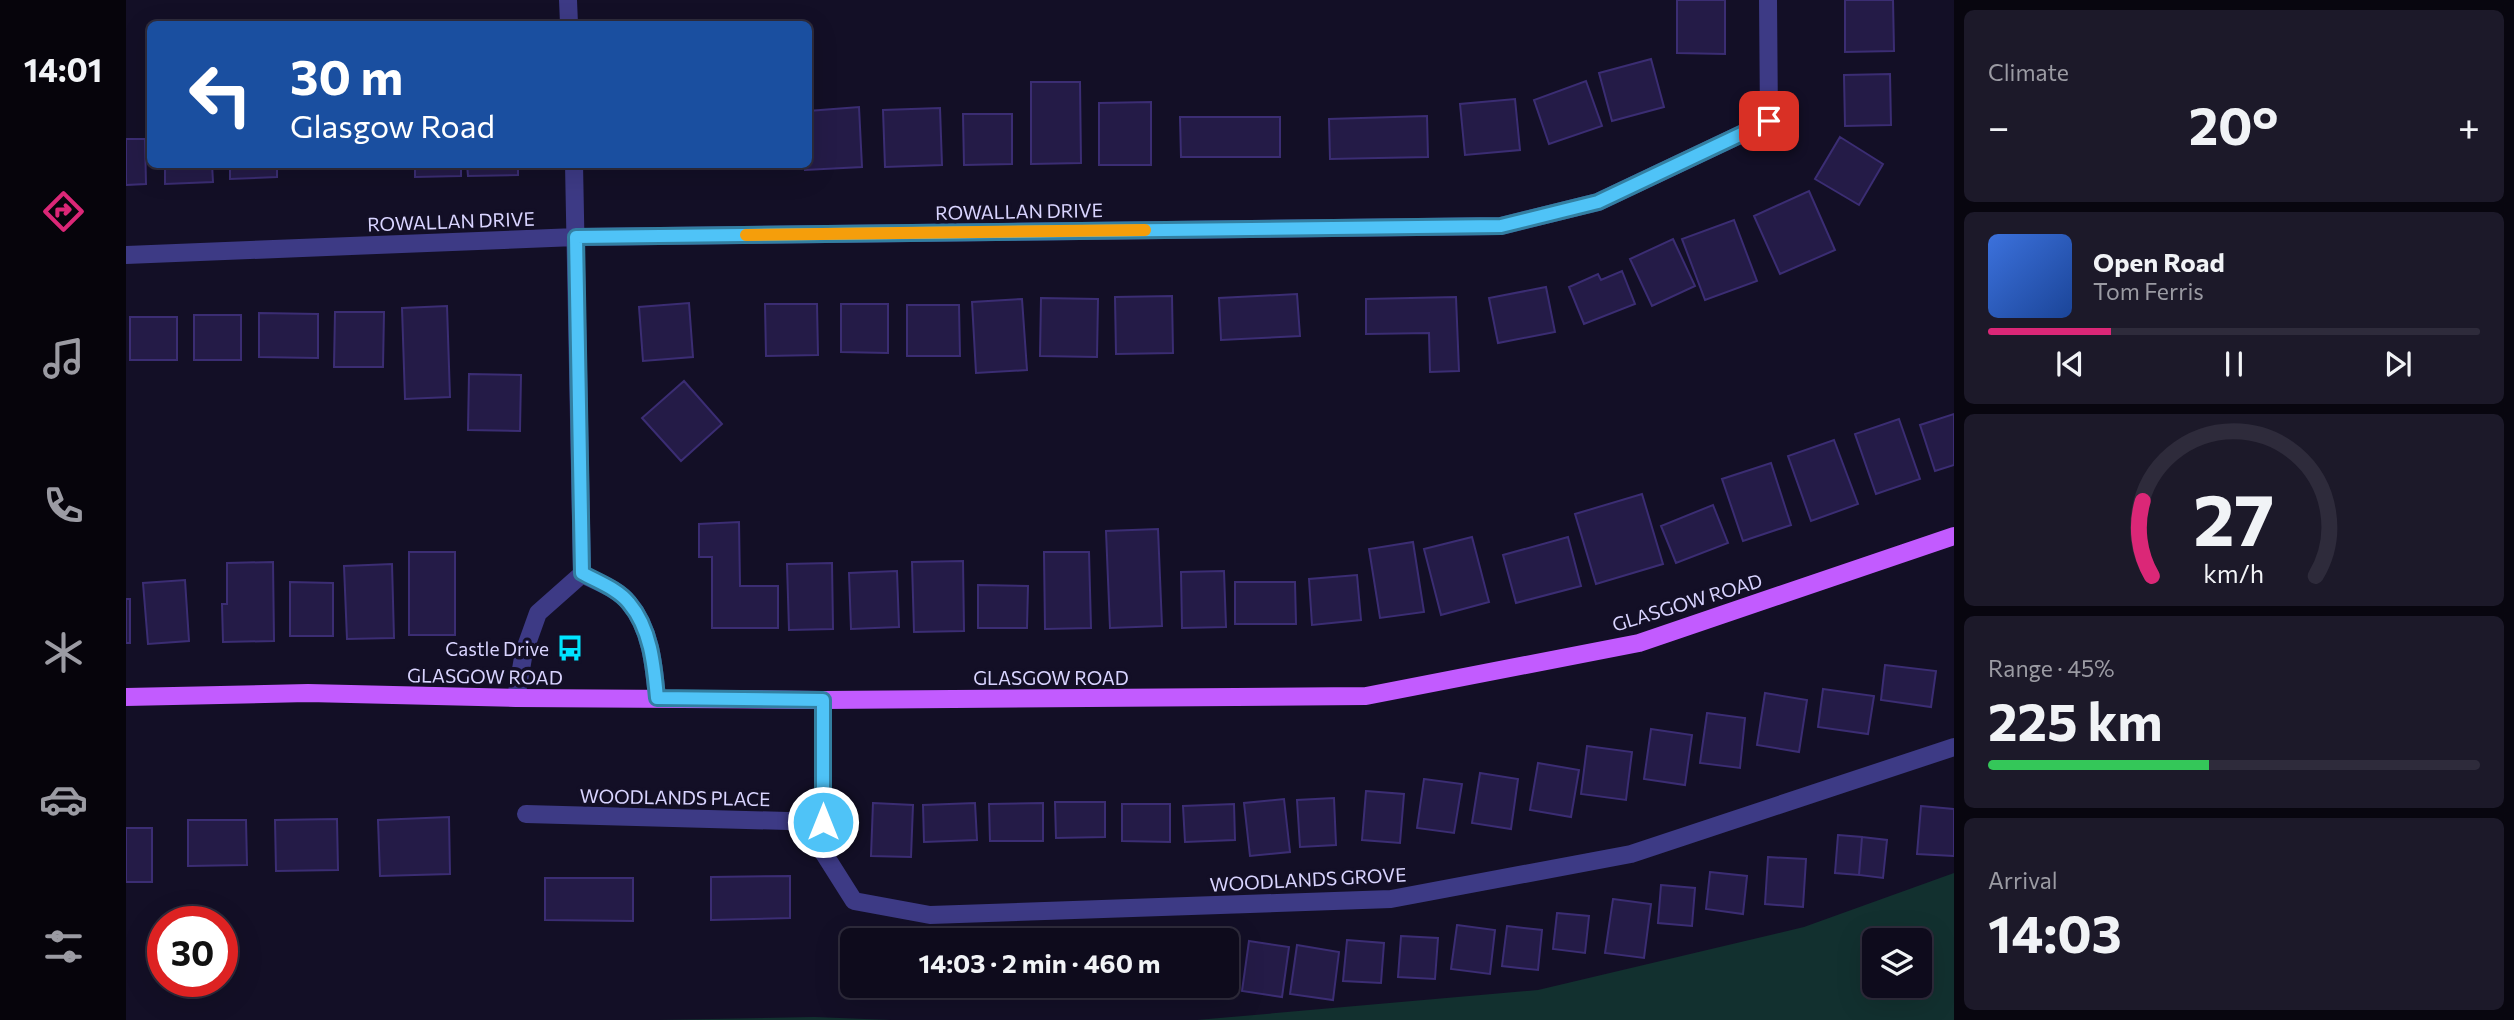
<!DOCTYPE html>
<html lang="en">
<head>
<meta charset="utf-8">
<style>
	body { margin:0; font-family:Commissioner,sans-serif; background:#1c1929; color:#f1f3f6; height:100vh; display:flex; flex-direction:column; font-size:26px; white-space:nowrap }
	* { box-sizing:border-box; margin:0 }
	p { font-size:23px; color:#9b9ba3 }
	.icon { flex:none; width:38px; height:38px; fill:none; stroke:currentColor; stroke-width:2; stroke-linecap:round; stroke-linejoin:round }
	.map { position:relative; flex:1; overflow:hidden }
	.panel { display:flex; flex-direction:column; gap:10px; padding:10px; background:#08060f; width:560px }
	.panel>* { flex:none }
	.hud { position:absolute; left:21px; top:21px; width:665px; height:147px; border-radius:10px; box-shadow:0 7px 28px #0002,0 0 0 2px #2e2b3b; background:#1a4fa0; color:#fff; overflow:hidden }
	.buttons { position:absolute; left:1736px; top:928px; display:grid; gap:14px }
	.buttons a { display:grid; place-items:center; width:70px; height:70px; border-radius:10px; background:#0e0b1c; box-shadow:0 7px 28px #0002,0 0 0 2px #2e2b3b; font-size:35px }
	.speed { position:absolute; left:21px; top:906px; display:flex; gap:14px; font-size:35px; font-weight:700; text-align:center }
	.speed>* { display:grid; place-content:center; width:91px; height:91px; border-radius:50%; background:#0e0b1c; box-shadow:0 7px 28px #0002,0 0 0 2px #2e2b3b; line-height:1 }
	.speed .limit { border:10px solid #d22; background:#fff; color:#111 }
	.pin { position:absolute; display:grid; place-items:center; width:60px; height:60px; color:#fff; margin:-30px; border-radius:14px; box-shadow:0 4px 10px #0006 }
	.me { position:absolute; width:77px; margin:-38px; rotate:0deg; stroke-linejoin:round; filter:drop-shadow(0 0 5px #0008) }
	.turn { display:flex; align-items:center; gap:24px; height:147px; padding:0 28px; font-size:32px }
	.turn .icon { width:91px; height:91px; stroke-width:2.5 }
	.turn b { display:block; font-size:49px; line-height:60px }
	.big { font-size:52px; font-weight:700; line-height:1.1 }
	.panel .widget { flex:1; display:flex; flex-direction:column; justify-content:center; gap:10px; min-width:0; padding:0 24px; border-radius:10px; background:#1c1929 }
	.panel .dial { align-items:center; gap:0 }
	.dial svg { height:182px; overflow:visible; fill:none; stroke:#2e2b3b; stroke-width:7; stroke-linecap:round; text-anchor:middle }
	.dial text { fill:#f1f3f6; stroke:none }
	.song { display:flex; align-items:center; gap:21px }
	.cover { width:84px; height:84px; border-radius:10px; background:linear-gradient(135deg,hsl(220 70% 55%),hsl(220 70% 35%)) }
	.played { height:7px; border-radius:4px; background:linear-gradient(90deg,#db2777 25%,#2e2b3b 25%) }
	.keys { display:flex; justify-content:space-around; direction:ltr }
	.heat { display:flex; justify-content:space-between; align-items:center; font-size:38px; direction:ltr }
	.charge { height:10px; border-radius:5px; background:linear-gradient(90deg,#34c759 45%,#2e2b3b 0) }
	.trip { position:absolute; left:714px; top:928px; width:399px; height:70px; border-radius:10px; background:#0e0b1c; box-shadow:0 7px 28px #0002,0 0 0 2px #2e2b3b; font-weight:700; line-height:70px; text-align:center }
	main { display:flex; flex:1; min-height:0 }
	.dock { display:flex; flex-direction:column; width:126px; justify-content:space-around; align-items:center; background:#06040b; color:#9b9ba3 }
	.dock .icon { width:49px; height:49px }
	.dock .current { color:#db2777 }
	.dock b { font-size:32px; color:#f1f3f6 }
	.map>svg:first-child { display:block }
</style>
</head>
<body>
<main>
<nav class="dock">
<b>14:01</b>
<svg class="icon current" aria-label="directions" viewBox="0 0 24 24"><path d="M12 3l9 9-9 9-9-9zM9 14v-3h6M13 9l2 2-2 2"/></svg>
<svg class="icon" aria-label="music" viewBox="0 0 24 24"><path d="M9 18V5l10-2v13"/><circle cx="6" cy="18" r="3"/><circle cx="16" cy="16" r="3"/></svg>
<svg class="icon" aria-label="phone" viewBox="0 0 24 24"><path d="M5 4h4l2 5-3 2q2 4 5 5l2-3 5 2v4C11 20 4 13 5 4z"/></svg>
<svg class="icon" aria-label="climate" viewBox="0 0 24 24"><path d="M12 3v18M4 7l16 10M4 17L20 7"/></svg>
<svg class="icon" aria-label="car" viewBox="0 0 24 24"><path d="M5 17H2v-5l4-1 3-4h7l3 4 3 1v5h-3M9 17h6M6 11h13"/><circle cx="7" cy="17" r="2"/><circle cx="17" cy="17" r="2"/></svg>
<svg class="icon" aria-label="filters" viewBox="0 0 24 24"><path d="M4 7h16M4 17h16"/><circle cx="9" cy="7" r="2"/><circle cx="15" cy="17" r="2"/></svg>
</nav>
<div class="map">
<svg width="1828" height="1020" viewBox="0 0 1828 1020">
	<rect width="100%" height="100%" fill="#130f26"/>
	<path fill="#12302f" fill-rule="evenodd" d="M 1828,873 L 1828,1020 L 1071,1020 L 1412,990 L 1678,927 ZM 1748,940 L 1794,940 L 1794,985 L 1748,985 Z
		M 688,1017 L 765,1020 L 532,1020 Z"/>
	<path fill="#241b47" stroke="#3b2d73" stroke-width="2" d="M 1551,0 L 1599,0 L 1599,54 L 1551,53 Z
		M 1719,0 L 1767,0 L 1768,51 L 1719,52 Z
		M 1525,59 L 1538,107 L 1486,121 L 1473,73 Z
		M 1764,74 L 1765,125 L 1719,126 L 1718,75 Z
		M 1460,81 L 1476,126 L 1423,144 L 1408,100 Z
		M 905,82 L 954,82 L 955,163 L 905,164 Z
		M 1389,99 L 1394,150 L 1339,155 L 1334,104 Z
		M 1025,102 L 1025,165 L 973,165 L 973,103 Z
		M 733,107 L 736,167 L 679,170 L 679,164 L 682,164 L 682,111 Z
		M 814,108 L 816,165 L 759,167 L 757,110 Z
		M 837,114 L 886,114 L 886,164 L 838,165 Z
		M 1301,116 L 1302,157 L 1204,159 L 1203,119 Z
		M 1054,117 L 1154,117 L 1154,157 L 1055,157 Z
		M 1714,137 L 1757,164 L 1733,205 L 1689,179 Z
		M 0,139 L 19,139 L 20,184 L 0,185 Z
		M 39,164 L 86,164 L 87,182 L 39,184 Z
		M 104,164 L 151,164 L 151,177 L 104,179 Z
		M 182,164 L 227,164 L 227,168 L 182,169 Z
		M 227,164 L 272,164 L 272,167 L 227,168 Z
		M 289,164 L 335,164 L 335,176 L 289,177 Z
		M 341,164 L 392,164 L 392,175 L 342,176 Z
		M 1683,191 L 1709,250 L 1654,274 L 1628,216 Z
		M 1608,220 L 1631,281 L 1579,300 L 1556,239 Z
		M 1547,239 L 1569,286 L 1526,306 L 1504,259 Z
		M 1496,271 L 1509,304 L 1458,324 L 1443,287 L 1472,274 L 1475,280 Z
		M 1420,287 L 1429,332 L 1372,343 L 1363,298 Z
		M 1171,294 L 1174,336 L 1095,340 L 1093,298 Z
		M 1046,296 L 1047,353 L 990,354 L 989,297 Z
		M 1330,297 L 1333,371 L 1304,372 L 1303,333 L 1240,334 L 1240,299 Z
		M 915,298 L 972,299 L 971,357 L 914,356 Z
		M 896,299 L 901,370 L 850,373 L 846,302 Z
		M 563,303 L 567,357 L 517,361 L 513,307 Z
		M 639,304 L 691,304 L 692,355 L 640,356 Z
		M 715,304 L 762,304 L 762,353 L 715,352 Z
		M 781,305 L 833,305 L 834,356 L 781,356 Z
		M 321,306 L 324,397 L 279,399 L 276,308 Z
		M 209,312 L 258,312 L 257,367 L 208,367 Z
		M 133,313 L 192,314 L 192,358 L 133,357 Z
		M 68,315 L 115,315 L 115,360 L 68,360 Z
		M 4,317 L 51,317 L 51,360 L 4,360 Z
		M 343,374 L 395,375 L 394,431 L 342,430 Z
		M 558,381 L 596,424 L 555,461 L 516,418 Z
		M 1828,414 L 1828,465 L 1809,471 L 1794,425 Z
		M 1773,419 L 1794,479 L 1750,494 L 1729,434 Z
		M 1708,440 L 1732,504 L 1685,521 L 1662,456 Z
		M 1645,463 L 1665,525 L 1617,541 L 1596,479 Z
		M 1516,494 L 1537,564 L 1470,584 L 1449,514 Z
		M 1587,505 L 1602,543 L 1550,563 L 1535,526 Z
		M 613,522 L 614,586 L 652,586 L 652,628 L 586,628 L 586,557 L 573,557 L 573,524 Z
		M 1032,529 L 1036,626 L 984,628 L 980,531 Z
		M 1346,537 L 1363,602 L 1315,615 L 1298,549 Z
		M 1442,537 L 1455,586 L 1390,603 L 1377,555 Z
		M 1287,542 L 1298,612 L 1254,618 L 1243,549 Z
		M 283,552 L 329,552 L 329,635 L 283,635 Z
		M 918,552 L 963,552 L 965,628 L 919,629 Z
		M 837,561 L 838,631 L 788,632 L 786,562 Z
		M 147,562 L 148,641 L 97,642 L 96,604 L 101,604 L 101,563 Z
		M 706,563 L 707,629 L 663,630 L 661,564 Z
		M 266,564 L 268,638 L 221,639 L 218,566 Z
		M 771,571 L 773,627 L 725,629 L 723,573 Z
		M 1098,571 L 1100,627 L 1056,628 L 1055,572 Z
		M 1231,575 L 1235,620 L 1186,625 L 1183,579 Z
		M 59,580 L 63,641 L 22,644 L 17,583 Z
		M 164,582 L 207,583 L 207,636 L 164,636 Z
		M 1109,582 L 1169,582 L 1170,624 L 1109,624 Z
		M 852,585 L 902,586 L 901,628 L 852,628 Z
		M 0,599 L 4,599 L 4,643 L 0,643 Z
		M 1759,665 L 1810,671 L 1805,707 L 1755,700 Z
		M 1697,689 L 1748,696 L 1742,734 L 1692,727 Z
		M 1639,693 L 1681,700 L 1673,752 L 1631,745 Z
		M 1581,713 L 1619,718 L 1614,768 L 1574,763 Z
		M 1525,729 L 1566,735 L 1559,785 L 1518,779 Z
		M 1461,746 L 1506,752 L 1500,800 L 1455,794 Z
		M 1412,763 L 1453,770 L 1445,817 L 1404,810 Z
		M 1354,773 L 1392,779 L 1385,829 L 1346,823 Z
		M 1298,779 L 1336,784 L 1328,833 L 1291,828 Z
		M 1240,791 L 1278,794 L 1274,843 L 1236,840 Z
		M 1208,798 L 1210,845 L 1174,847 L 1171,800 Z
		M 1158,799 L 1164,852 L 1124,856 L 1118,803 Z
		M 929,802 L 979,802 L 979,837 L 930,838 Z
		M 747,803 L 787,805 L 785,857 L 745,856 Z
		M 849,803 L 851,840 L 798,842 L 797,805 Z
		M 917,803 L 917,841 L 864,841 L 863,804 Z
		M 996,804 L 1044,804 L 1044,842 L 996,841 Z
		M 1108,804 L 1109,840 L 1059,842 L 1057,806 Z
		M 1795,806 L 1828,809 L 1828,856 L 1791,854 Z
		M 323,817 L 324,874 L 254,876 L 252,820 Z
		M 211,819 L 212,870 L 150,871 L 149,820 Z
		M 62,820 L 120,820 L 121,865 L 62,866 Z
		M 0,828 L 26,828 L 26,882 L 0,882 Z
		M 1712,835 L 1736,837 L 1733,875 L 1709,873 Z
		M 1736,837 L 1761,840 L 1757,878 L 1733,875 Z
		M 1642,857 L 1680,859 L 1677,907 L 1639,904 Z
		M 1584,872 L 1621,876 L 1617,914 L 1580,909 Z
		M 664,876 L 664,918 L 585,920 L 585,877 Z
		M 419,878 L 507,878 L 507,921 L 419,920 Z
		M 1535,885 L 1569,888 L 1566,926 L 1532,923 Z
		M 1487,899 L 1525,904 L 1518,958 L 1479,953 Z
		M 1431,913 L 1463,916 L 1459,953 L 1427,949 Z
		M 1331,925 L 1369,930 L 1364,974 L 1325,969 Z
		M 1381,926 L 1416,930 L 1412,970 L 1376,966 Z
		M 1275,936 L 1312,938 L 1309,979 L 1272,977 Z
		M 1221,940 L 1258,943 L 1255,983 L 1217,981 Z
		M 1123,941 L 1163,947 L 1156,997 L 1116,991 Z
		M 726,944 L 726,982 L 724,982 L 721,945 Z
		M 1171,945 L 1213,952 L 1207,1000 L 1164,994 Z
		M 1101,946 L 1105,946 L 1104,988 L 1070,986 L 1101,985 Z
		M 824,985 L 871,985 L 871,995 L 824,992 Z
		M 881,985 L 917,985 L 916,997 L 881,996 Z"/>
	<g fill="none" stroke-linecap="round" stroke-linejoin="round">
		<path stroke="#3d3a85" stroke-width="18" d="M 442,0 L 443,24
			M 448,164 L 456,574 C 472,582 492,589 503,603 C 525,629 528,666 531,698
			M 0,255 L 450,237 L 1375,226 L 1472,202 L 1643,121 L 1642,0
			M 390,698 L 398,652 L 412,613 L 456,574
			M 697,700 L 697,852 L 728,901 L 804,915 L 1265,899 L 1505,854 L 1828,747
			M 400,814 L 697,822"/>
		<path stroke="#c25bff" stroke-width="18" d="M 0,697 L 182,693 L 390,698 L 697,700 L 1240,696 L 1513,643 L 1828,536"/>
	</g>
	<g fill="none" stroke-linecap="round" stroke-linejoin="round">
		<g stroke="#337fa1" stroke-width="18">
			<path id="route" d="M 697,822 L 697,700 L 531,698 C 528,666 525,629 503,603 C 492,589 472,582 456,573 L 450,237 L 1375,226 L 1472,202 L 1643,121"/>
		</g>
		<use href="#route" stroke="#4fc3f7" stroke-width="12"/>
		<path stroke="#f59e0b" stroke-width="12" d="M 620,235 L 1019,230"/>
	</g>
	<defs>
		<g id="bus-bare" transform="scale(2.1)"><path d="M-5-6H5V4H4V6H2V4H-2V6H-4V4H-5ZM-3.5-4V0h7V-4ZM-3.5 1.2v1.5H-2V1.2ZM2 1.2v1.5H3.5V1.2Z" fill="#00e5ff" stroke="#130f26" stroke-width="2.5" paint-order="stroke"/></g>
	</defs>
	<g fill-rule="evenodd">
		<use href="#bus-bare" x="444" y="648"/>
	</g>
	<g text-anchor="middle" dominant-baseline="central" stroke-width="7" stroke-linejoin="round" paint-order="stroke">
		<g font-size="19" fill="#d9d4ff" stroke="#130f26">
			<text transform="translate(893 211) rotate(-1)">ROWALLAN DRIVE</text>
			<text transform="translate(325 221) rotate(-2)">ROWALLAN DRIVE</text>
			<text transform="translate(1561 602) rotate(-17)">GLASGOW ROAD</text>
			<text transform="translate(359 676) rotate(1)">GLASGOW ROAD</text>
			<text x="925" y="677">GLASGOW ROAD</text>
			<text transform="translate(549 797) rotate(1)">WOODLANDS PLACE</text>
			<text transform="translate(1182 879) rotate(-3)">WOODLANDS GROVE</text>
		</g>
		<g font-size="19" fill="#d9d4ff" stroke="#130f26" text-anchor="end">
			<text x="423" y="648">Castle Drive</text>
		</g>
	</g>
</svg>
<div class="buttons">
<a><svg class="icon" aria-label="layers" viewBox="0 0 24 24"><path d="M12 4l9 5-9 5-9-5zM3 14l9 5 9-5"/></svg></a>
</div>
<div class="speed"><div class="limit">30</div></div>
<div class="pin" style="left:1643px;top:121px;background:#d93025"><svg class="icon" aria-label="arrive" viewBox="0 0 24 24"><path d="M6 21V4h12l-3 4 3 4H6"/></svg></div>
<svg class="me" style="left:697px;top:822px" viewBox="-20 -20 40 40"><circle r="17" fill="#4fc3f7" stroke="#fff" stroke-width="3"/><path d="M0-11L8 9 0 5-8 9z" fill="#fff"/></svg>
<div class="trip">14:03 · 2 min · 460 m</div>
<div class="hud">
<div class="turn"><svg class="icon" aria-label="left" viewBox="0 0 24 24"><path d="M17 20v-9H6M10 6l-5 5 5 5"/></svg><div><b>30 m</b>Glasgow Road</div></div>
</div>
</div>
<section class="panel">
<div class="widget"><p>Climate</p>
<div class="heat"><a>−</a><b class="big">20°</b><a>+</a></div>
</div>
<div class="widget">
<div class="song"><i class="cover"></i><div><b>Open Road</b><p>Tom Ferris</p></div></div>
<div class="played"></div>
<div class="keys"><svg class="icon" aria-label="previous" viewBox="0 0 24 24"><path d="M18 5L8 12l10 7zM5 5v14"/></svg><svg class="icon" aria-label="pause" viewBox="0 0 24 24"><path d="M8 5v14M16 5v14"/></svg><svg class="icon" aria-label="next" viewBox="0 0 24 24"><path d="M6 5l10 7-10 7zM19 5v14"/></svg></div>
</div>
<div class="widget dial"><svg viewBox="0 0 100 80">
<path d="M14 69A42 42 0 1 1 86 69"/>
<path d="M14 69A42 42 0 0 1 10 36" stroke="#db2777"/>
<text x="50" y="56" font-size="32" font-weight="700">27</text>
<text x="50" y="72" font-size="11">km/h</text>
</svg></div>
<div class="widget"><p>Range · 45%</p><b class="big">225 km</b><div class="charge"></div></div>
<div class="widget"><p>Arrival</p><b class="big">14:03</b></div>
</section>
</main>
</body>
</html>
